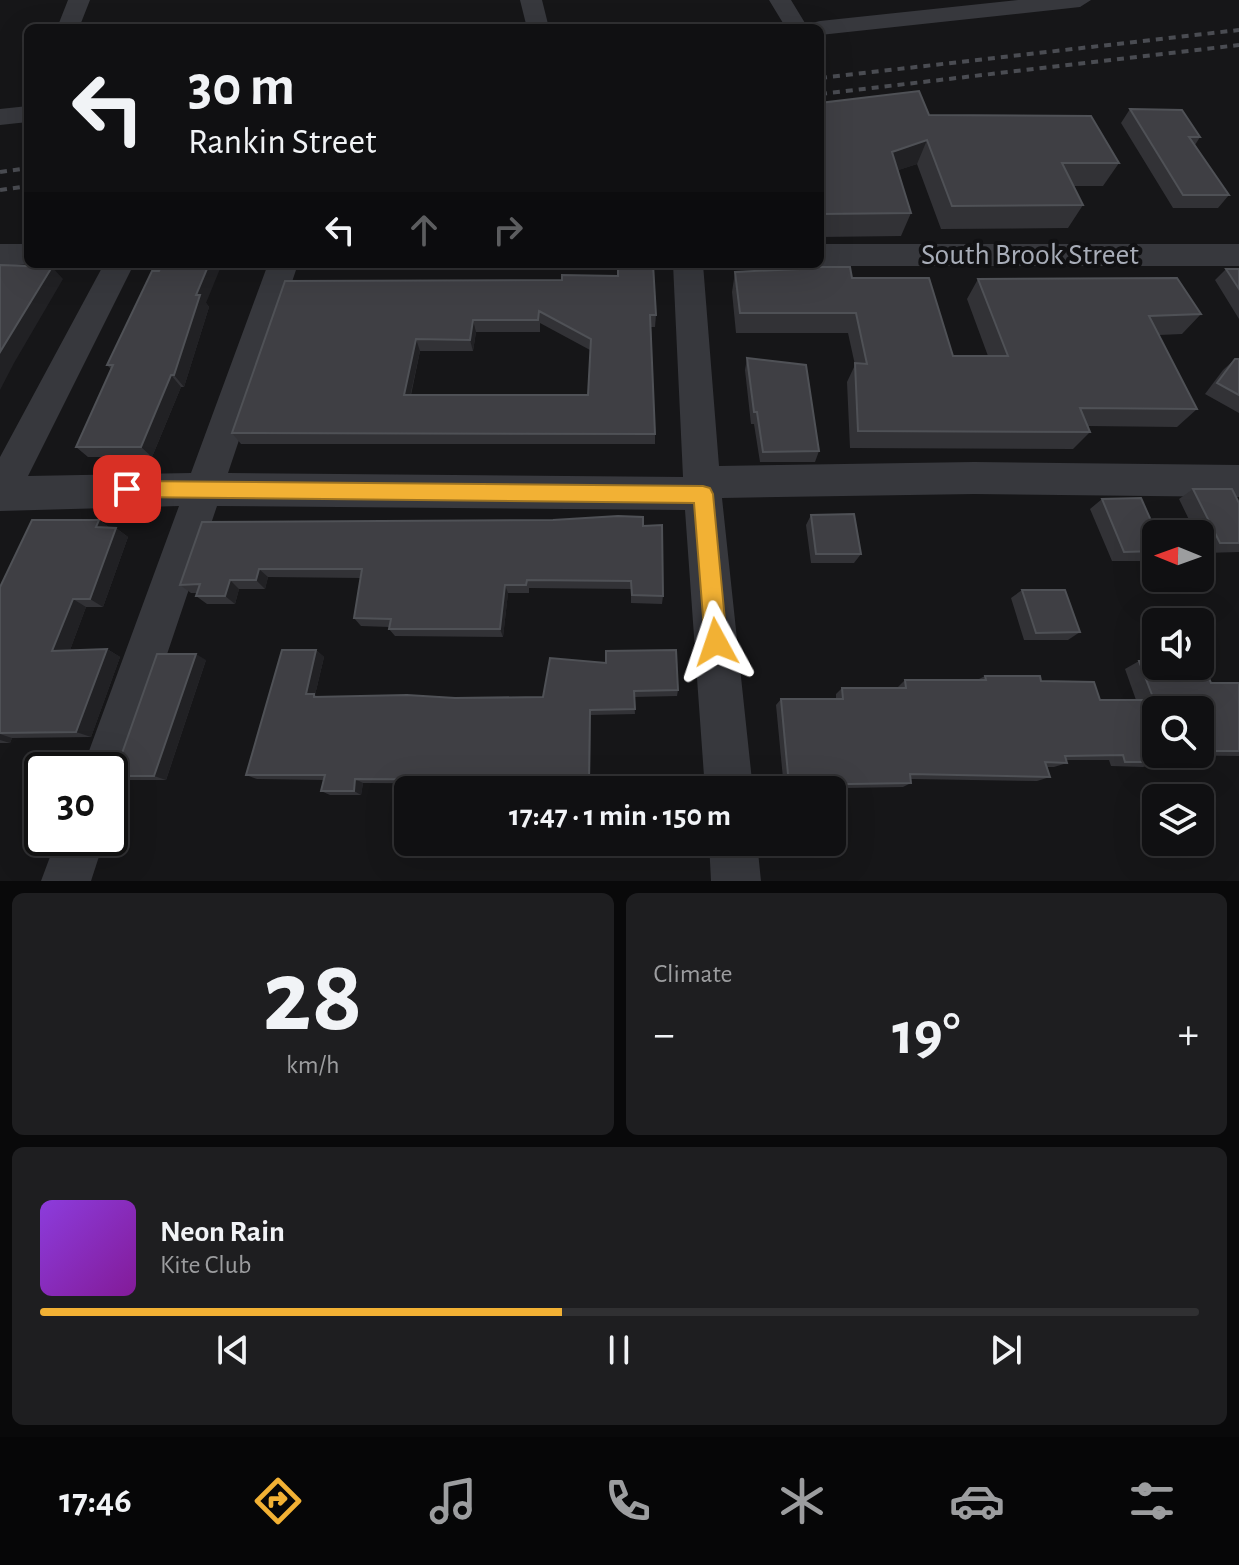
<!DOCTYPE html>
<html lang="en">
<head>
<meta charset="utf-8">
<style>
	body { margin:0; font-family:"Alegreya Sans",sans-serif; background:#1e1e20; color:#f1f3f6; height:100vh; display:flex; flex-direction:column; font-size:30px; white-space:nowrap }
	* { box-sizing:border-box; margin:0 }
	p { font-size:26px; color:#9c9d9f }
	.icon { flex:none; width:44px; height:44px; fill:none; stroke:currentColor; stroke-width:2; stroke-linecap:round; stroke-linejoin:round }
	.map { position:relative; height:881px; overflow:hidden }
	.side { display:flex; flex-direction:column; gap:12px; padding:12px; background:#09090a; flex:1 }
	.side>* { flex:none }
	.guide { position:absolute; left:24px; top:24px; width:800px; height:244px; border-radius:12px; box-shadow:0 8px 32px #0002,0 0 0 2px #303032; background:#101012; color:#f1f3f6; overflow:hidden }
	.needle { width:52px; rotate:271deg }
	.buttons { position:absolute; left:1142px; top:520px; display:grid; gap:16px }
	.buttons a { display:grid; place-items:center; width:72px; height:72px; border-radius:12px; background:#101012; box-shadow:0 8px 32px #0002,0 0 0 2px #303032; font-size:40px }
	.speed { position:absolute; left:24px; top:752px; display:flex; gap:16px; font-size:40px; font-weight:700; text-align:center }
	.speed>* { display:grid; place-content:center; width:104px; height:104px; border-radius:50%; background:#101012; box-shadow:0 8px 32px #0002,0 0 0 2px #303032; line-height:1 }
	.speed .limit { border:4px solid #111; border-radius:12px; background:#fff; color:#111 }
	.pin { position:absolute; display:grid; place-items:center; width:68px; height:68px; color:#fff; margin:-34px; border-radius:16px; box-shadow:0 4px 12px #0006 }
	.me { position:absolute; width:88px; margin:-44px; rotate:355deg; stroke-linejoin:round; filter:drop-shadow(0 0 6px #0008) }
	.turn { display:flex; align-items:center; gap:28px; height:168px; padding:0 32px; font-size:36px }
	.turn .icon { width:104px; height:104px; stroke-width:2.5 }
	.turn b { display:block; font-size:56px; line-height:68px }
	.lanes { display:flex; align-items:center; height:76px; padding:0 32px; background:#0003; justify-content:center; gap:40px; direction:ltr }
	.lanes .off { opacity:.35 }
	.big { font-size:60px; font-weight:700; line-height:1.1 }
	.side .card { flex:1; display:flex; flex-direction:column; justify-content:center; gap:12px; min-width:0; padding:0 28px; border-radius:12px; background:#1e1e20 }
	.side .dial { align-items:center; gap:0 }
	.dial b { font-size:104px; line-height:1 }
	.song { display:flex; align-items:center; gap:24px }
	.cover { width:96px; height:96px; border-radius:12px; background:linear-gradient(135deg,hsl(270 70% 55%),hsl(290 70% 35%)) }
	.played { height:8px; border-radius:4px; background:linear-gradient(90deg,#f2b134 45%,#303032 45%) }
	.keys { display:flex; justify-content:space-around; direction:ltr }
	.heat { display:flex; justify-content:space-between; align-items:center; font-size:44px; direction:ltr }
	.side .tiles { flex:1; display:grid; gap:12px; grid-template-columns:1fr 1fr }
	.card:last-child { grid-column:span 2 }
	.trip { position:absolute; left:394px; top:776px; width:452px; height:80px; border-radius:12px; background:#101012; box-shadow:0 8px 32px #0002,0 0 0 2px #303032; font-weight:700; line-height:80px; text-align:center }
	.menu { display:flex; height:128px; justify-content:space-around; align-items:center; background:#060607; color:#9c9d9f }
	.menu .icon { width:56px; height:56px }
	.menu .selected { color:#f2b134 }
	.menu b { font-size:36px; color:#f1f3f6 }
	.map>svg:first-child { display:block }
</style>
</head>
<body>
<div class="map">
<svg width="1239" height="881" viewBox="0 0 1239 881">
	<rect width="100%" height="100%" fill="#161618"/>
	<g fill="none" stroke-linecap="round" stroke-linejoin="round">
		<path fill="#37383d" fill-rule="evenodd" d="M 68,0 L 90,0 L 79,28 L 57,28 Z
			M 520,0 L 542,0 L 549,28 L 527,28 Z
			M 769,0 L 791,0 L 808,28 L 786,28 Z
			M 1018,0 L 1091,0 L 1080,7 L 820,35 L 820,28 L 809,28 L 812,23 L 820,21 Z
			M 28,106 L 28,122 L 0,125 L 0,109 Z
			M 0,244 L 28,244 L 28,264 L 33,264 L 0,266 Z
			M 820,244 L 1239,244 L 1239,266 L 820,266 L 815,264 L 820,264 Z
			M 104,264 L 134,264 L 28,476 L 191,473 L 268,264 L 298,264 L 228,473 L 683,477 L 673,264 L 703,264 L 719,466 L 974,462 L 1239,465 L 1239,497 L 974,494 L 722,498 L 753,790 L 705,790 L 685,510 L 217,506 L 128,770 L 121,786 L 110,791 L 110,770 L 82,770 L 179,506 L 0,511 L 0,457 Z
			M 57,838 L 105,838 L 91,881 L 41,881 Z
			M 709,842 L 757,842 L 761,881 L 711,881 Z"/>
		<path stroke="#4a4c52" stroke-width="4" stroke-dasharray="7 6" stroke-linecap="butt" d="M 820,78 L 1239,30
			M 820,94 L 1239,45
			M 0,172 L 28,168
			M 0,190 L 28,186"/>
	</g>
	<path fill="#323236" fill-rule="evenodd" d="M 820,103 L 929,115 L 1119,163 L 1103,186 L 1074,186 L 1083,205 L 1068,228 L 941,229 L 917,164 L 898,170 L 911,213 L 901,236 L 820,237 Z
		M 1130,109 L 1200,137 L 1195,145 L 1229,195 L 1218,208 L 1173,208 L 1121,123 Z
		M 797,267 L 852,278 L 953,356 L 988,356 L 967,299 L 978,279 L 1201,314 L 1182,334 L 1159,335 L 1197,409 L 1177,427 L 1088,426 L 1090,432 L 1073,449 L 850,448 L 847,382 L 855,365 L 848,333 L 736,333 L 732,292 L 735,272 L 797,269 Z
		M 1226,269 L 1239,269 L 1239,319 L 1215,280 Z
		M 562,280 L 656,315 L 655,327 L 651,327 L 655,434 L 655,444 L 241,444 L 232,433 L 285,281 ZM 540,323 L 590,350 L 588,395 L 411,395 L 420,351 L 473,351 L 476,332 L 540,332 Z
		M 206,303 L 209,307 L 184,387 L 181,387 L 152,457 L 88,457 L 76,447 L 111,369 L 107,365 Z
		M 747,358 L 819,451 L 815,462 L 760,462 L 754,424 L 751,424 L 745,370 Z
		M 1235,359 L 1239,359 L 1239,413 L 1205,394 L 1223,370 Z
		M 1193,489 L 1239,503 L 1239,552 L 1205,553 L 1200,542 L 1200,534 L 1196,534 L 1179,499 Z
		M 1102,499 L 1156,534 L 1156,558 L 1152,561 L 1112,561 L 1090,509 Z
		M 811,515 L 861,554 L 854,563 L 811,563 L 806,525 Z
		M 99,520 L 110,528 L 116,528 L 128,537 L 103,607 L 86,607 L 70,650 L 107,649 L 120,657 L 91,737 L 12,738 L 10,743 L 0,743 L 0,587 Z
		M 202,522 L 643,526 L 663,596 L 662,604 L 631,603 L 631,589 L 529,588 L 529,593 L 508,593 L 503,637 L 395,636 L 389,629 L 389,627 L 361,626 L 354,618 L 361,578 L 268,577 L 265,589 L 239,589 L 235,604 L 207,604 L 196,596 L 197,593 L 191,593 L 180,585 Z
		M 1022,590 L 1080,632 L 1068,640 L 1024,640 L 1011,598 Z
		M 316,650 L 324,657 L 315,695 L 318,697 L 543,697 L 550,658 L 678,690 L 677,696 L 634,697 L 635,714 L 591,715 L 590,784 L 363,783 L 361,795 L 330,795 L 321,791 L 324,780 L 257,779 L 246,775 Z
		M 206,660 L 166,780 L 127,780 L 114,776 Z
		M 1139,661 L 1172,676 L 1211,683 L 1239,683 L 1239,756 L 1157,755 L 1159,762 L 1143,767 L 1111,766 L 1109,760 L 1066,760 L 1067,763 L 1054,767 L 1046,767 L 1050,777 L 1037,781 L 911,779 L 911,783 L 903,787 L 784,789 L 776,705 L 781,699 L 836,699 L 836,694 L 842,688 L 897,688 L 905,680 L 977,680 L 985,676 L 1041,681 L 1100,700 L 1136,700 L 1125,669 ZM 1156,710 L 1200,710 L 1200,754 L 1156,754 Z"/>
	<path fill="#212124" d="M 927,140 L 917,164 L 884,175 L 892,152 Z
		M 209,264 L 222,264 L 206,303 L 209,307 L 184,387 L 174,375 L 196,295 Z
		M 52,267 L 63,279 L 14,363 L 0,390 L 0,352 Z
		M 473,320 L 476,332 L 473,351 L 470,340 Z
		M 416,339 L 420,351 L 408,406 L 404,395 Z
		M 171,375 L 181,387 L 152,457 L 141,447 Z
		M 99,520 L 111,529 L 96,527 Z
		M 116,528 L 128,537 L 103,607 L 90,599 Z
		M 259,569 L 268,577 L 265,589 L 256,580 Z
		M 230,580 L 239,589 L 235,604 L 225,596 Z
		M 505,585 L 508,593 L 503,637 L 500,629 Z
		M 73,599 L 86,607 L 67,658 L 52,651 Z
		M 107,649 L 120,657 L 91,737 L 76,732 Z
		M 316,650 L 324,657 L 315,695 L 323,700 L 306,694 Z
		M 196,654 L 206,660 L 166,780 L 154,776 Z
		M 590,710 L 591,715 L 590,784 L 589,780 Z
		M 0,734 L 12,738 L 10,743 L 0,740 Z
		M 355,779 L 363,783 L 361,795 L 354,791 Z"/>
	<path fill="#3f3f44" stroke="#4f5156" stroke-width="2" fill-rule="evenodd" d="M 919,91 L 929,115 L 1091,116 L 1119,163 L 1062,163 L 1083,205 L 952,206 L 927,140 L 892,152 L 911,213 L 820,214 L 820,103 Z
		M 1130,109 L 1182,110 L 1200,137 L 1189,137 L 1229,195 L 1183,195 Z
		M 162,264 L 209,264 L 196,295 L 200,295 L 174,375 L 171,375 L 141,447 L 76,447 L 113,365 L 107,365 L 152,271 L 159,271 Z
		M 618,264 L 653,264 L 656,315 L 650,315 L 655,434 L 232,433 L 285,281 L 562,280 L 562,275 L 618,276 ZM 539,311 L 591,339 L 588,395 L 404,395 L 416,339 L 470,340 L 473,320 L 538,320 Z
		M 0,265 L 52,267 L 0,352 Z
		M 797,267 L 850,267 L 852,278 L 929,278 L 953,356 L 1008,356 L 978,279 L 1177,278 L 1201,314 L 1149,316 L 1197,409 L 1080,408 L 1090,432 L 858,431 L 855,363 L 867,364 L 856,313 L 740,313 L 735,272 L 798,269 Z
		M 1226,269 L 1239,269 L 1239,289 Z
		M 747,358 L 806,365 L 819,451 L 763,452 L 757,412 L 754,412 Z
		M 1235,359 L 1239,359 L 1239,395 L 1217,383 Z
		M 1193,489 L 1232,489 L 1239,503 L 1239,543 L 1220,543 Z
		M 1141,498 L 1157,534 L 1156,534 L 1156,551 L 1124,552 L 1102,499 Z
		M 854,514 L 861,554 L 816,554 L 811,515 Z
		M 618,516 L 643,517 L 643,526 L 662,525 L 663,596 L 632,595 L 631,581 L 527,580 L 526,585 L 505,585 L 500,629 L 389,629 L 391,619 L 354,618 L 362,569 L 259,569 L 256,580 L 230,580 L 225,596 L 196,596 L 200,584 L 180,585 L 202,522 L 553,520 Z
		M 32,520 L 99,520 L 96,527 L 116,528 L 90,599 L 73,599 L 52,651 L 107,649 L 76,732 L 0,733 L 0,587 Z
		M 1022,590 L 1065,590 L 1080,632 L 1036,633 Z
		M 282,650 L 316,650 L 306,694 L 314,694 L 314,697 L 407,695 L 455,698 L 543,697 L 550,658 L 606,663 L 606,651 L 676,650 L 678,690 L 634,691 L 635,709 L 590,710 L 589,780 L 355,779 L 354,791 L 321,791 L 325,775 L 246,775 Z
		M 157,654 L 196,654 L 154,776 L 114,776 Z
		M 1139,661 L 1156,661 L 1156,666 L 1168,666 L 1172,676 L 1208,676 L 1211,683 L 1239,683 L 1239,751 L 1200,751 L 1200,710 L 1156,710 L 1156,750 L 1155,750 L 1159,762 L 1125,762 L 1123,755 L 1065,756 L 1067,763 L 1045,762 L 1050,777 L 910,774 L 911,783 L 789,785 L 781,699 L 843,699 L 842,688 L 906,688 L 905,680 L 986,680 L 985,676 L 1040,676 L 1041,681 L 1094,682 L 1100,700 L 1154,700 Z"/>
	<path fill="#f2b134" stroke="#9d7322" stroke-width="2" d="M 127,481 L 703,486 L 710,488 L 713,494 L 727,642 L 723,650 L 716,653 L 708,650 L 705,642 L 694,503 L 127,497 L 121,495 L 118,489 L 121,483 Z"/>
	<g text-anchor="middle" dominant-baseline="central" stroke-width="8" stroke-linejoin="round" paint-order="stroke">
		<g font-size="30" fill="#a8adb8" stroke="#111113">
			<text x="1030" y="255">South Brook Street</text>
		</g>
	</g>
</svg>
<div class="buttons">
<a><svg class="needle" viewBox="-14 -14 28 28"><path d="M0-13l5 13h-10z" fill="#e53935"/><path d="M0 13l5-13h-10z" fill="#9c9d9f"/></svg></a>
<a><svg class="icon" aria-label="sound" viewBox="0 0 24 24"><path d="M4 9h4l5-4v14l-5-4H4zM17 9q2 3 0 6"/></svg></a>
<a><svg class="icon" aria-label="search" viewBox="0 0 24 24"><circle cx="10" cy="10" r="6"/><path d="M15 15l6 6"/></svg></a>
<a><svg class="icon" aria-label="layers" viewBox="0 0 24 24"><path d="M12 4l9 5-9 5-9-5zM3 14l9 5 9-5"/></svg></a>
</div>
<div class="speed"><div class="limit">30</div></div>
<div class="pin" style="left:127px;top:489px;background:#d93025"><svg class="icon" aria-label="arrive" viewBox="0 0 24 24"><path d="M6 21V4h12l-3 4 3 4H6"/></svg></div>
<svg class="me" style="left:716px;top:642px" viewBox="-20 -20 40 40"><path d="M0-17L14 15 0 8-14 15z" fill="#f2b134" stroke="#fff" stroke-width="4"/></svg>
<div class="trip">17:47 · 1 min · 150 m</div>
<div class="guide">
<div class="turn"><svg class="icon" aria-label="left" viewBox="0 0 24 24"><path d="M17 20v-9H6M10 6l-5 5 5 5"/></svg><div><b>30 m</b>Rankin Street</div></div>
<div class="lanes"><svg class="icon" aria-label="left" viewBox="0 0 24 24"><path d="M17 20v-9H6M10 6l-5 5 5 5"/></svg><svg class="icon off" aria-label="ahead" viewBox="0 0 24 24"><path d="M12 20V5M6 11l6-6 6 6"/></svg><svg class="icon off" aria-label="right" viewBox="0 0 24 24"><path d="M7 20v-9h11M14 6l5 5-5 5"/></svg></div>
</div>
</div>
<section class="side">
<div class="tiles">
<div class="card dial"><b>28</b><p>km/h</p></div>
<div class="card"><p>Climate</p>
<div class="heat"><a>−</a><b class="big">19°</b><a>+</a></div>
</div>
<div class="card">
<div class="song"><i class="cover"></i><div><b>Neon Rain</b><p>Kite Club</p></div></div>
<div class="played"></div>
<div class="keys"><svg class="icon" aria-label="previous" viewBox="0 0 24 24"><path d="M18 5L8 12l10 7zM5 5v14"/></svg><svg class="icon" aria-label="pause" viewBox="0 0 24 24"><path d="M8 5v14M16 5v14"/></svg><svg class="icon" aria-label="next" viewBox="0 0 24 24"><path d="M6 5l10 7-10 7zM19 5v14"/></svg></div>
</div>
</div>
</section>
<nav class="menu">
<b>17:46</b>
<svg class="icon selected" aria-label="directions" viewBox="0 0 24 24"><path d="M12 3l9 9-9 9-9-9zM9 14v-3h6M13 9l2 2-2 2"/></svg>
<svg class="icon" aria-label="music" viewBox="0 0 24 24"><path d="M9 18V5l10-2v13"/><circle cx="6" cy="18" r="3"/><circle cx="16" cy="16" r="3"/></svg>
<svg class="icon" aria-label="phone" viewBox="0 0 24 24"><path d="M5 4h4l2 5-3 2q2 4 5 5l2-3 5 2v4C11 20 4 13 5 4z"/></svg>
<svg class="icon" aria-label="climate" viewBox="0 0 24 24"><path d="M12 3v18M4 7l16 10M4 17L20 7"/></svg>
<svg class="icon" aria-label="car" viewBox="0 0 24 24"><path d="M5 17H2v-5l4-1 3-4h7l3 4 3 1v5h-3M9 17h6M6 11h13"/><circle cx="7" cy="17" r="2"/><circle cx="17" cy="17" r="2"/></svg>
<svg class="icon" aria-label="filters" viewBox="0 0 24 24"><path d="M4 7h16M4 17h16"/><circle cx="9" cy="7" r="2"/><circle cx="15" cy="17" r="2"/></svg>
</nav>
</body>
</html>
